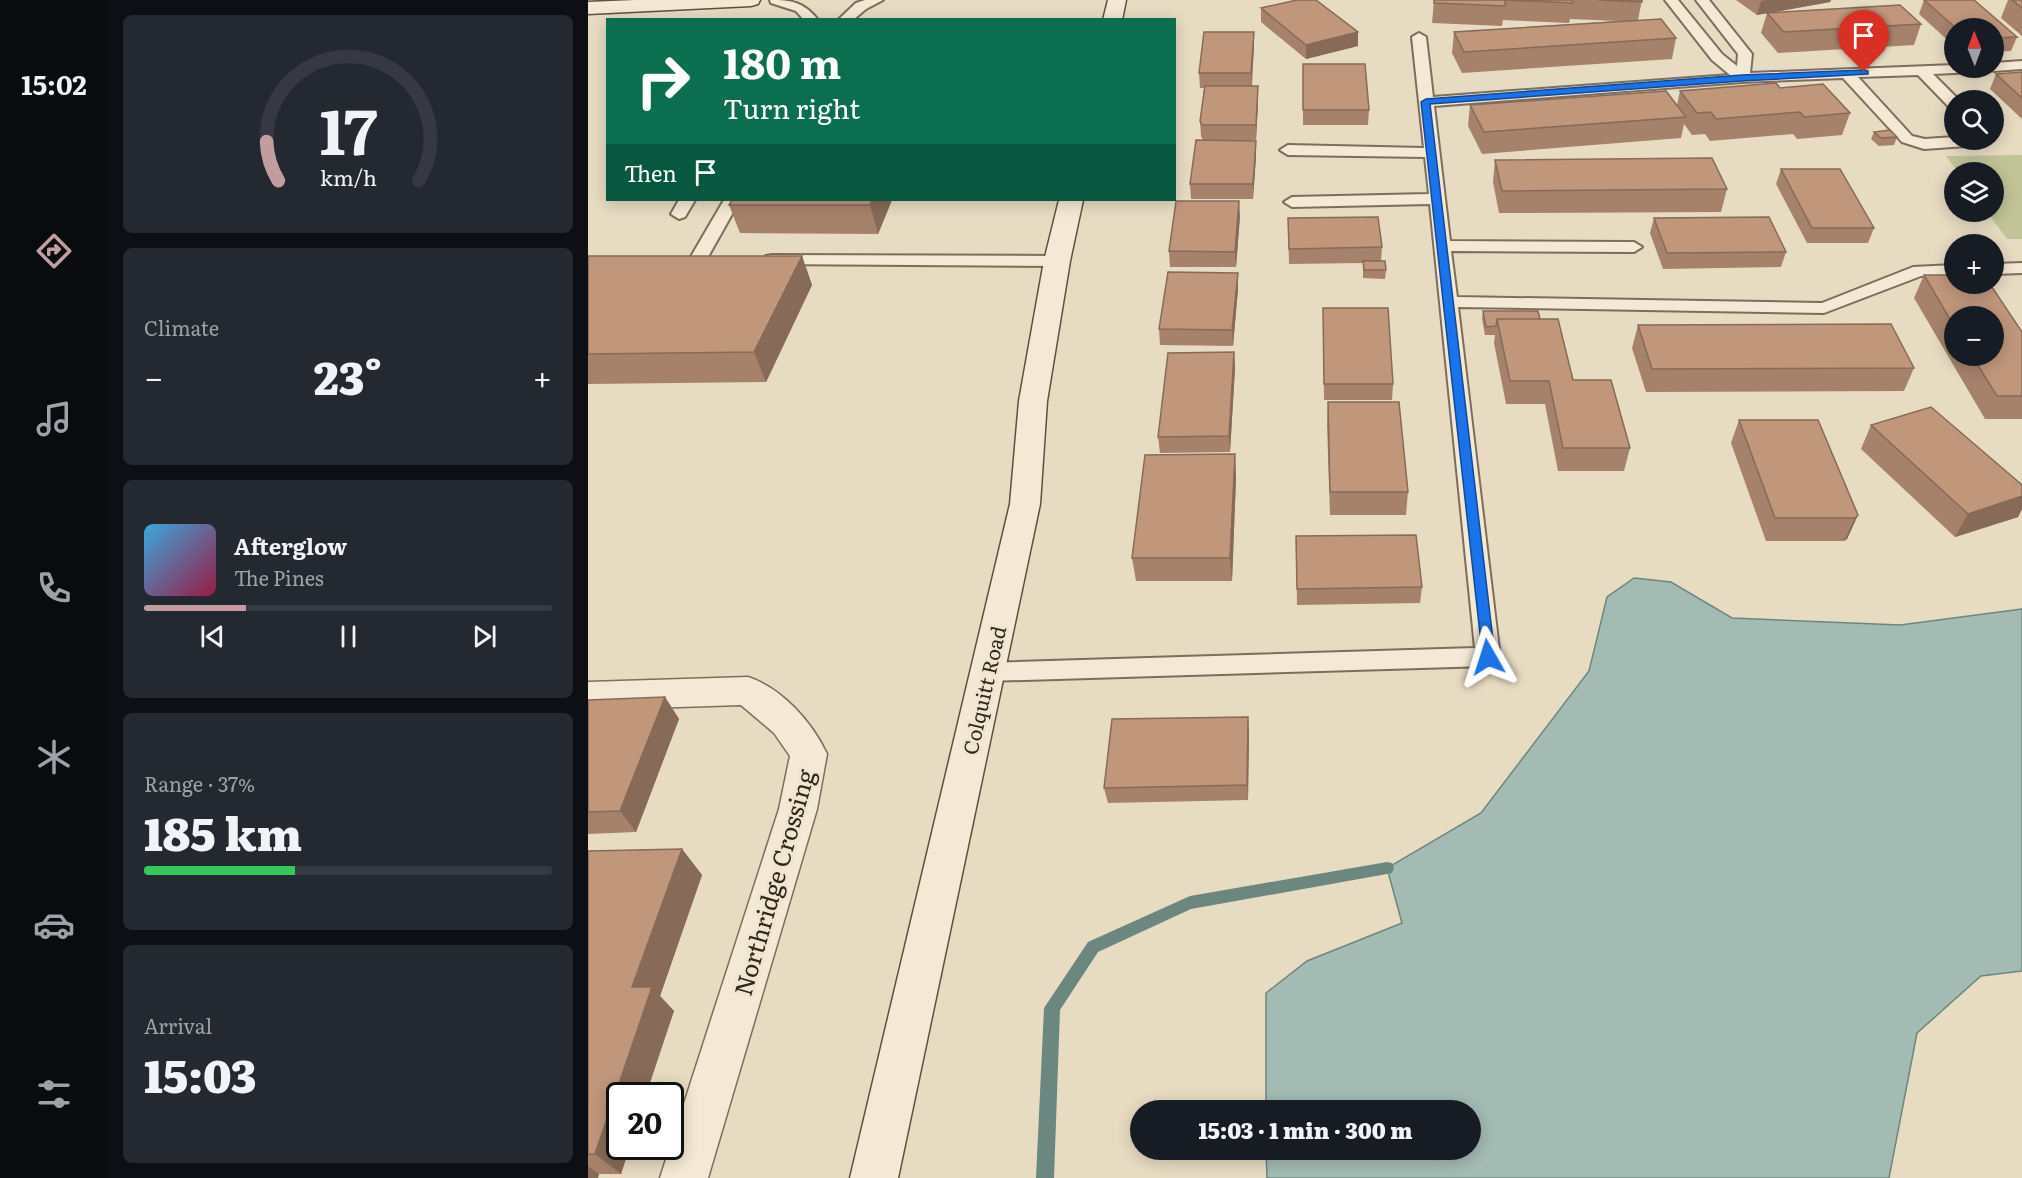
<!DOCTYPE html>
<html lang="en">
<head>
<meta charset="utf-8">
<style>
	body { margin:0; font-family:Literata,serif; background:#242831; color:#f1f3f6; height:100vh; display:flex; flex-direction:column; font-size:22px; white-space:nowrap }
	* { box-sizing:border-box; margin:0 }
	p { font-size:20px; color:#9ea1a6 }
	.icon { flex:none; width:33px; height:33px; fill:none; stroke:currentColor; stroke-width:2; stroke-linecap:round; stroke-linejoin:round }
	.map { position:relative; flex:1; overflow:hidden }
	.drawer { display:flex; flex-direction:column; gap:15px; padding:15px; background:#0d0f14; width:480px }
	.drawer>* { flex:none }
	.guide { position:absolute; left:18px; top:18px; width:570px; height:183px; border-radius:0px; box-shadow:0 3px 15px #0003; background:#0b6e4f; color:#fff; overflow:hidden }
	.needle { width:39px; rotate:359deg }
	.fabs { position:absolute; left:1356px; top:18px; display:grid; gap:12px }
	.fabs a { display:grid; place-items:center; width:60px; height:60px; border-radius:50%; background:#171b24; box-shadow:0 3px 15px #0003; font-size:30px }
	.speed { position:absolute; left:18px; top:1082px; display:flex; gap:12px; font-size:30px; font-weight:700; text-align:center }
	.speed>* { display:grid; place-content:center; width:78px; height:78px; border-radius:50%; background:#171b24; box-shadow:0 3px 15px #0003; line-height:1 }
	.speed .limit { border:3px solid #111; border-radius:9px; background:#fff; color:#111 }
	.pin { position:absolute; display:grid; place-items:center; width:51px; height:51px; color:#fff; margin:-62px -26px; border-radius:50% 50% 50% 0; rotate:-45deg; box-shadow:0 0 6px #0007 }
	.pin .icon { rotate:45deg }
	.me { position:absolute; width:66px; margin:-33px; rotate:354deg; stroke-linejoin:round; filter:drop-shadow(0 0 4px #0008) }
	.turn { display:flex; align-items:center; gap:21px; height:126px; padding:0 18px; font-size:27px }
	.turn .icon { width:78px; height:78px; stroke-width:2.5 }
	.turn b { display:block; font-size:42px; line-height:51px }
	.then { display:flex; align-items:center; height:57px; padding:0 18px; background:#0003; gap:12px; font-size:22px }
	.big { font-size:45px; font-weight:800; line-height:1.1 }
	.drawer .card { flex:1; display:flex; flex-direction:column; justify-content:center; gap:9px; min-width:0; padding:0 21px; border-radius:9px; background:#242831 }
	.drawer .dial { align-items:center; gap:0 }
	.dial svg { height:156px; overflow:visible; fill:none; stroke:#363941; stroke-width:7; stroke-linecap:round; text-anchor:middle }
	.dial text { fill:#f1f3f6; stroke:none }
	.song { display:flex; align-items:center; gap:18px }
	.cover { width:72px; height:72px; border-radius:9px; background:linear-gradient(135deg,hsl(200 70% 55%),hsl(340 70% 35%)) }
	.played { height:6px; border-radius:3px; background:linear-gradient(90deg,#c19d9f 25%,#363941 25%) }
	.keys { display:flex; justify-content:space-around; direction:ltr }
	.heat { display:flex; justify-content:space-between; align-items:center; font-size:33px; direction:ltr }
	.charge { height:9px; border-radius:4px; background:linear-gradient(90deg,#34c759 37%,#363941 0) }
	.trip { position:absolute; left:542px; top:1100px; width:351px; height:60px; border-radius:30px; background:#171b24; box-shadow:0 3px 15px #0003; font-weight:800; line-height:60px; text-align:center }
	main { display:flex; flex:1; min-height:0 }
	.dock { display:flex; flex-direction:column; width:108px; justify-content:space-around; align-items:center; background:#090b0e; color:#9ea1a6 }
	.dock .icon { width:42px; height:42px }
	.dock .active { color:#c19d9f }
	.dock b { font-size:27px; color:#f1f3f6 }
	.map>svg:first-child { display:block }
</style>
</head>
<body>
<main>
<nav class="dock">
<b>15:02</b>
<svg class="icon active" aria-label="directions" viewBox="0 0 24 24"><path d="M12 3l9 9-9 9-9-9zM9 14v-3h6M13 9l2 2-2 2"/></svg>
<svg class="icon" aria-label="music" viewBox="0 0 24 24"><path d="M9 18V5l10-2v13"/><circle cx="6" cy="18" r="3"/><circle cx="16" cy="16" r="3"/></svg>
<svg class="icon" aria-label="phone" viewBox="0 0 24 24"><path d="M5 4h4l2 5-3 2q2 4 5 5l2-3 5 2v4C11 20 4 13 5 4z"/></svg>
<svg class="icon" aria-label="climate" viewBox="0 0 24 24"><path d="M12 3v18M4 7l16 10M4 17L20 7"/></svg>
<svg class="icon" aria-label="car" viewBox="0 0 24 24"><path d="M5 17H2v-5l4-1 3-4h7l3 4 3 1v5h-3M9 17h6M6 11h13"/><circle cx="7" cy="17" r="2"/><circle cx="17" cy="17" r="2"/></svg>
<svg class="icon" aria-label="filters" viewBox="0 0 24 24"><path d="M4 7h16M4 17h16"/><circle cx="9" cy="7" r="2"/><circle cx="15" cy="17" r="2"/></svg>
</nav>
<section class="drawer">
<div class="card dial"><svg viewBox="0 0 100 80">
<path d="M14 69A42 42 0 1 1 86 69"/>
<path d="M14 69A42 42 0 0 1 8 49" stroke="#c19d9f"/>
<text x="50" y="56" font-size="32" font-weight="700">17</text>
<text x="50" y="72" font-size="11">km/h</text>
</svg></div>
<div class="card"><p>Climate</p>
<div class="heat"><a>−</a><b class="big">23°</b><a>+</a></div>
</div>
<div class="card">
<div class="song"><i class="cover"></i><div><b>Afterglow</b><p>The Pines</p></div></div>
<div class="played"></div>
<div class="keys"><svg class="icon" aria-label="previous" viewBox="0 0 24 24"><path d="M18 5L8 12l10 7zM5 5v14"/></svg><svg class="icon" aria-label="pause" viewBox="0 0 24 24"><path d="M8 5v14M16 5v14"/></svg><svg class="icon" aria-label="next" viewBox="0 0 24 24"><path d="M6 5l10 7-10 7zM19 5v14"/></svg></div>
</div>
<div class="card"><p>Range · 37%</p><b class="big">185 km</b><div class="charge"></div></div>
<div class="card"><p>Arrival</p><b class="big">15:03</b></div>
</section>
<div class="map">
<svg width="1434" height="1178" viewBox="0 0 1434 1178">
	<rect width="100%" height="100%" fill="#e7dbc2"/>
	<path fill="#c0c497" d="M 1434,155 L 1434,239 L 1419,239 L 1399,212 L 1406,212 L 1406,172 L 1370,172 L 1358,156 Z"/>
	<path fill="#a3bbb3" stroke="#6c8780" stroke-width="1.5" d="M 1046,578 L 1083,582 L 1144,618 L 1312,625 L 1434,609 L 1434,971 L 1393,976 L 1329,1033 L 1301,1178 L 679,1178 L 678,1149 L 882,1149 L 882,1110 L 678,1110 L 678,993 L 719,961 L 814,923 L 799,868 L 893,813 L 1001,671 L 1019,597 Z"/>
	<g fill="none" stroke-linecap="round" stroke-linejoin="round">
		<path fill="#6c8780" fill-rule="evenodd" d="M 799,862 L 804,863 L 806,868 L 804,873 L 799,874 L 603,909 L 510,952 L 472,1010 L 466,1178 L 448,1178 L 456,1008 L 500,942 L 602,896 Z"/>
		<g stroke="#7f6d5b" stroke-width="4">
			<path id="lane" d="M 182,0 C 203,0 216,2 230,20 L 216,20 L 208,11 L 183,3 Z
				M 277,0 L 295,0 L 278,9 L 265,20 L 250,20 L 268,3 Z
				M 1077,0 L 1090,0 L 1134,54 L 1149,66 L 1150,54 L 1108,0 L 1121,0 L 1164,54 L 1162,73 L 1366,65 L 1366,68 L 1394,68 L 1392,71 L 1387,72 L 1345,74 L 1371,100 L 1366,100 L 1366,108 L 1361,107 L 1330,75 L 1270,77 L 1324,136 L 1337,139 L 1366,137 L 1366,140 L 1401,140 L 1393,145 L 1336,149 L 1314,142 L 1255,78 L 1154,82 L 846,106 L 862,241 L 1046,242 L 1054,247 L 1046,252 L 863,251 L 869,297 L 1234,303 L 1325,267 L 1366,265 L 1366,275 L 1333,276 L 1236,313 L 870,307 L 912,657 L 908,664 L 900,666 L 399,681 L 391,679 L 387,672 L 391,665 L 399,663 L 887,648 L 842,204 L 704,207 L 696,202 L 704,197 L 841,194 L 837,157 L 700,155 L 692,150 L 700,145 L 836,148 L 824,37 L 831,33 L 838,37 L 845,97 L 1142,75 L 1124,60 Z
				M 1434,61 L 1434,69 L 1406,71 L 1399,68 L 1406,68 L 1406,63 Z
				M 91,200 L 107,200 L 97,217 L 91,219 L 83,214 Z
				M 136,200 L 152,200 L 116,264 L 104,264 L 101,260 Z
				M 184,255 L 469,256 L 475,257 L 478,261 L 475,265 L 469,266 L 178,264 L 175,260 L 178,256 Z
				M 1434,263 L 1434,273 L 1406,274 L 1406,264 Z"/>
		</g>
		<g stroke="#7f6d5b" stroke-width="3">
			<path id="street" d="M 160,677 C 194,688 224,722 239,754 L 229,809 L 120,1178 L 72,1178 L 191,809 L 202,756 L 186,733 L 153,705 L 0,710 L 0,682 Z"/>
		</g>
		<g stroke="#614f3e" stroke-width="3">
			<path id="secondary" d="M 47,0 L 172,0 L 170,4 L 163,6 L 0,14 L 0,2 Z
				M 520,0 L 538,0 L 534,20 L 515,20 Z
				M 471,200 L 495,200 L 482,261 L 459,401 L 452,504 L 310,1178 L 262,1178 L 422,504 L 431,401 L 456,261 Z"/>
		</g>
		<use href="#lane" fill="#f4e9d4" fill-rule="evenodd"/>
		<use href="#street" fill="#f4e9d4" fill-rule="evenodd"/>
		<use href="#secondary" fill="#f4e9d4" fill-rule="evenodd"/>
	</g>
	<path fill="#a6826b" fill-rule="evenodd" d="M 846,0 L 1054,0 L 1050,20 L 1088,38 L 1084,59 L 874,73 L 864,53 L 866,32 L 1030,21 L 982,19 L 981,23 L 915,20 L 914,26 L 844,23 Z
		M 1148,0 L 1243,0 L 1242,2 L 1182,13 L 1333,24 L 1326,45 L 1190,53 L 1173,33 L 1179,13 L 1169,15 Z
		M 1336,0 L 1429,37 L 1423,51 L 1406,52 L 1406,28 L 1366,28 L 1366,46 L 1331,14 Z
		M 1420,0 L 1434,0 L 1434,36 L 1413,18 Z
		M 673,8 L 770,32 L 770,46 L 718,59 L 673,22 Z
		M 666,32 L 666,46 L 664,86 L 670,86 L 670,101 L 668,140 L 615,140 L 613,136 L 612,121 L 616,88 L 612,88 L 611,73 Z
		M 715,64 L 781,110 L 780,125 L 715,125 Z
		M 1434,72 L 1434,119 L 1402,89 L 1408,74 Z
		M 1192,88 L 1262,113 L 1254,135 L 1209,139 L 1205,134 L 1122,141 L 1117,134 L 1104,135 L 1096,124 L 1093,138 L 894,154 L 880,126 L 882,105 L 1089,105 L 1092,91 Z
		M 1286,132 L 1309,137 L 1306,145 L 1291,146 L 1283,139 Z
		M 668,141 L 668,156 L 665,199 L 603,199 L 602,184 Z
		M 907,160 L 1139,189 L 1133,212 L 911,213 L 905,182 Z
		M 1193,169 L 1286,228 L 1280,243 L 1219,243 L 1188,184 Z
		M 144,200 L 304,200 L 290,234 L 152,233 L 141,205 Z
		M 652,216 L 648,267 L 582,267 L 581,251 Z
		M 700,218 L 794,247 L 793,261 L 798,270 L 797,279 L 775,278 L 775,263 L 701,264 Z
		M 1066,218 L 1198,252 L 1193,267 L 1075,269 L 1062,233 Z
		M 0,256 L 214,256 L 224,285 L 178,382 L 0,384 Z
		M 650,273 L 650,289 L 645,346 L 572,345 L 571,329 Z
		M 1336,275 L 1434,332 L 1434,419 L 1397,419 L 1326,298 ZM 1366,316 L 1406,356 L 1366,356 Z
		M 735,308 L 805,384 L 804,400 L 736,400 Z
		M 895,311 L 952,319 L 985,380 L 1042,448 L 1036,471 L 970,471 L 957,404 L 918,404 L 906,343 L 907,335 L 897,335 L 894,319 Z
		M 1050,325 L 1326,368 L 1316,391 L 1058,392 L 1044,348 Z
		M 646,352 L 647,368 L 642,452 L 572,453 L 570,437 Z
		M 740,402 L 820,492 L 818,515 L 742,515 L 739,425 Z
		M 1151,420 L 1270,515 L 1259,539 L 1256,541 L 1178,541 L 1143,443 Z
		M 1283,425 L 1434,485 L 1434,509 L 1430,517 L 1367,537 L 1273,449 Z
		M 647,454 L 648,478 L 644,581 L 548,581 L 544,558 Z
		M 708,536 L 834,587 L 832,603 L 709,605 Z
		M 77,697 L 91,719 L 48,832 L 0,834 L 0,700 Z
		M 661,732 L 660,800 L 520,803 L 516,788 Z
		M 94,849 L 114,875 L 72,996 L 86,1011 L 32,1146 L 42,1146 L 33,1174 L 11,1174 L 10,1178 L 0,1178 L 0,851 Z"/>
	<path fill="#876a57" d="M 1179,0 L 1243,0 L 1242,2 L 1169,15 L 1173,1 Z
		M 666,32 L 666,46 L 663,88 L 663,73 Z
		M 770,32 L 770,46 L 718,59 L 718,45 Z
		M 670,86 L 670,101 L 668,140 L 668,125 Z
		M 668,141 L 668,156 L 665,199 L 665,184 Z
		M 284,200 L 304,200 L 290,234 L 282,205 Z
		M 651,201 L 652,216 L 648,267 L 647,252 Z
		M 214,256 L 224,285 L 178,382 L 166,352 Z
		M 650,273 L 650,289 L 645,346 L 644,330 Z
		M 646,352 L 647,368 L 642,452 L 641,436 Z
		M 647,454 L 648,478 L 644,581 L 642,558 Z
		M 1434,496 L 1434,509 L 1430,517 L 1367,537 L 1380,514 Z
		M 1270,515 L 1259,539 L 1256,541 L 1267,518 Z
		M 77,697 L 91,719 L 48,832 L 32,811 Z
		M 660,717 L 661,732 L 660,800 L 659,785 Z
		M 94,849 L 114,875 L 72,996 L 86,1011 L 58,1095 L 32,1095 L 32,1146 L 42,1146 L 33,1174 L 7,1154 L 44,987 Z
		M 0,1166 L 11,1174 L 10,1178 L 0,1178 Z"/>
	<path fill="#c1977c" stroke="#876a57" stroke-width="1.5" d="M 709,0 L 728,0 L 770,32 L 718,45 L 673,8 Z
		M 846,0 L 984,0 L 985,3 L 917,0 L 917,6 L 846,3 Z
		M 1010,0 L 1054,0 L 1054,2 Z
		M 1336,0 L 1386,0 L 1429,37 L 1406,38 L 1406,28 L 1368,28 Z
		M 1424,0 L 1434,0 L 1434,8 Z
		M 1312,5 L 1333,24 L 1196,32 L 1179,13 Z
		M 1073,19 L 1088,38 L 876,52 L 866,32 Z
		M 616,32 L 666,32 L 663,73 L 611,73 Z
		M 715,64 L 777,64 L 781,110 L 715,110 Z
		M 1434,72 L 1434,98 L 1408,74 Z
		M 1188,83 L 1192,88 L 1235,84 L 1262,113 L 1216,117 L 1212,112 L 1128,119 L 1123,112 L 1109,113 L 1092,91 Z
		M 617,86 L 670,86 L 668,125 L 614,125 L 612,121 Z
		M 1078,91 L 1098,117 L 896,132 L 882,105 Z
		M 1302,130 L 1309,137 L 1293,138 L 1286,132 Z
		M 608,140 L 668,141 L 665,184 L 602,184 Z
		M 1124,158 L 1139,189 L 914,191 L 907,160 Z
		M 1193,169 L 1252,169 L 1286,228 L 1224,228 Z
		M 144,200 L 284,200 L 282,205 L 141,205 Z
		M 588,201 L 651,201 L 647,252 L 581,251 Z
		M 790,217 L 794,247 L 701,249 L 700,218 Z
		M 1181,217 L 1198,252 L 1079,253 L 1066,218 Z
		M 0,256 L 214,256 L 166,352 L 0,354 Z
		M 775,261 L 797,261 L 798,270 L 776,270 Z
		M 580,272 L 650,273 L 644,330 L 571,329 Z
		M 1336,275 L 1366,275 L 1366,284 L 1402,284 L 1434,332 L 1434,396 L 1409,396 L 1384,356 L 1406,356 L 1406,316 L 1366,316 L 1366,326 Z
		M 735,308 L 800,308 L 805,384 L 736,384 Z
		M 895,311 L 950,311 L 952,319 L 909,319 L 908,326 L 898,327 Z
		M 909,319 L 970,319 L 985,380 L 1023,380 L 1042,448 L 975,448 L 961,381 L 922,381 Z
		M 1303,324 L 1326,368 L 1064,369 L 1050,325 Z
		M 646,352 L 641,436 L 570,437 L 580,353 Z
		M 740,402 L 811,402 L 820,492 L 742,492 Z
		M 1343,407 L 1434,485 L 1434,496 L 1380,514 L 1283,425 Z
		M 1151,420 L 1230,420 L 1270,515 L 1267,518 L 1187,518 Z
		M 647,454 L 642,558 L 544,558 L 557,455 Z
		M 828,535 L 834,587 L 709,589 L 708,536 Z
		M 77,697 L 32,811 L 0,812 L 0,700 Z
		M 660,717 L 659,785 L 516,788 L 524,719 Z
		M 94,849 L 44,987 L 64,987 L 7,1154 L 0,1154 L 0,851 Z"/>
	<path fill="#1a73e8" stroke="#114b97" stroke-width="1.5" d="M 1276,70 L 1280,71 L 1280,74 L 1154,81 L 842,104 L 907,657 L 905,661 L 895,661 L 833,102 L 838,99 L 1154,75 Z"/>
	<g text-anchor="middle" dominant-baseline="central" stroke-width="6" stroke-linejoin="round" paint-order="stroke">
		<g font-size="20" fill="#31261e" stroke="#f0e6d0">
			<text transform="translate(395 690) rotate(-77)">Colquitt Road</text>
		</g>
		<g font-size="24" fill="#31261e" stroke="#f0e6d0">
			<text transform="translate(185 882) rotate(-74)">Northridge Crossing</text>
		</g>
	</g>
</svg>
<div class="fabs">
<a><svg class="needle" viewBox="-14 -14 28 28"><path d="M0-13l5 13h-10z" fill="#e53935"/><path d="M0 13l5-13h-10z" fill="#9ea1a6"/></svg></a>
<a><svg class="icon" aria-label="search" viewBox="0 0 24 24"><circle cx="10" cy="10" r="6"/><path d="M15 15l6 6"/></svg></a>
<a><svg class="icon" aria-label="layers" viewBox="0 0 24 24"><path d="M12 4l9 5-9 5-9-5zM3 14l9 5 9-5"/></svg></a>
<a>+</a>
<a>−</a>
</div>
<div class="speed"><div class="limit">20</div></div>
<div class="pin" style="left:1276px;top:72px;background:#d93025"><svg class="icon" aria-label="arrive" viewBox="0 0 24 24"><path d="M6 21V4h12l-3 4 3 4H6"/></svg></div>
<svg class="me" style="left:900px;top:657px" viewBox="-20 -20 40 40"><path d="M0-17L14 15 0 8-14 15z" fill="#1a73e8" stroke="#fff" stroke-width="4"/></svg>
<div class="trip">15:03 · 1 min · 300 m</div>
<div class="guide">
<div class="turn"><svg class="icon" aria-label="right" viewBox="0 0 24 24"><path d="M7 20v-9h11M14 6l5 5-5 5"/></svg><div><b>180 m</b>Turn right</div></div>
<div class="then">Then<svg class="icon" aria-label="arrive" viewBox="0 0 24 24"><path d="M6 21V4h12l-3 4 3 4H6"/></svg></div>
</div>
</div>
</main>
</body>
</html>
